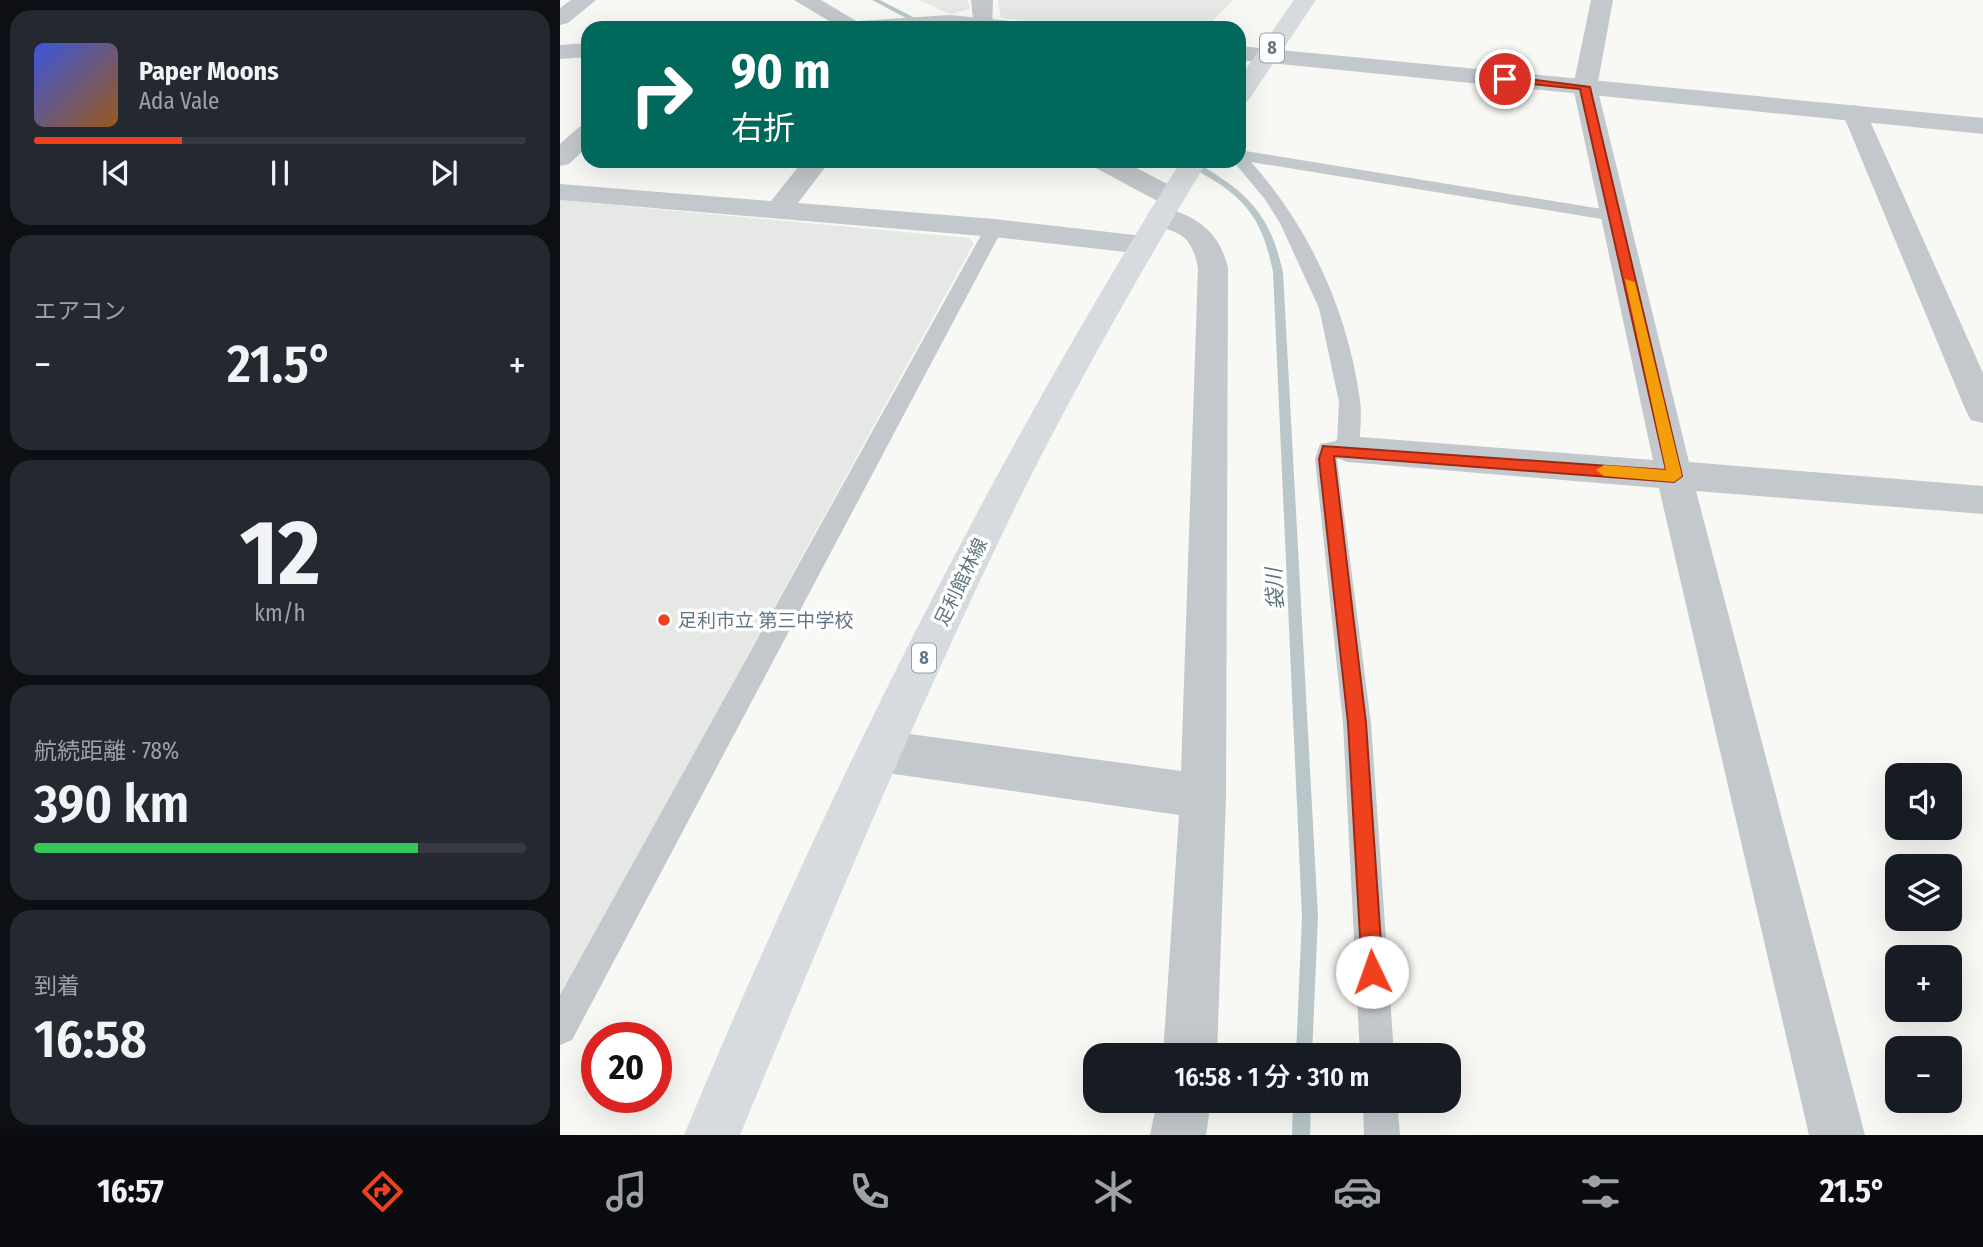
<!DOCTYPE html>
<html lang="ja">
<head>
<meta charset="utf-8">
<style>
	body { margin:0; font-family:"Fira Sans Condensed","Noto Sans JP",sans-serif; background:#242831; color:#f1f3f6; height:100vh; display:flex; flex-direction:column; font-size:26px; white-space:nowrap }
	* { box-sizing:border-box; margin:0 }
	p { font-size:23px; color:#9ea1a6 }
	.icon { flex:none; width:38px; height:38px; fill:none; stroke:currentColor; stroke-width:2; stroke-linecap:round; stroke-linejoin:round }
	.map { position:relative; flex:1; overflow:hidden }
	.details { display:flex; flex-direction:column; gap:10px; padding:10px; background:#0d0f14; width:560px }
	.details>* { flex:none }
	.banner { position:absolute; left:21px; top:21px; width:665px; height:147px; border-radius:21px; box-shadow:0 7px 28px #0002; background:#00695c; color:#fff; overflow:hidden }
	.controls { position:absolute; left:1325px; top:763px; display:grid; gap:14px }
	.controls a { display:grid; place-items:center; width:77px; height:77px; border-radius:14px; background:#171b24; box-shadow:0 7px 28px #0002; font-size:35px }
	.speed { position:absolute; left:21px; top:1022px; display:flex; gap:14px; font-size:35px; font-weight:700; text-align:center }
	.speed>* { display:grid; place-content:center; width:91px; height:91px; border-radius:50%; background:#171b24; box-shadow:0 7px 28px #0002; line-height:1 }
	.speed .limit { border:10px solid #d22; background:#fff; color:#111 }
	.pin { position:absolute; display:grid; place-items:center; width:60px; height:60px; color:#fff; margin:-30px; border:4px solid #fff; border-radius:50%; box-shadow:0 2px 7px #0007 }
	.me { position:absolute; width:77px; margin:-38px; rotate:357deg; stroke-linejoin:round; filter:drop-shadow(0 0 5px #0008) }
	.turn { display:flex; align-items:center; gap:24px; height:147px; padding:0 35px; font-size:32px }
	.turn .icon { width:91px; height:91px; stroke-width:2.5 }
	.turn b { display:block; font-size:49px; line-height:60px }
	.big { font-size:52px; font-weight:600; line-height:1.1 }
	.details .tile { flex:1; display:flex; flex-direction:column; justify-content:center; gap:10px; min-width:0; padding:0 24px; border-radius:21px; background:#242831 }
	.details .dial { align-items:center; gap:0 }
	.dial b { font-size:91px; line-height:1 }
	.song { display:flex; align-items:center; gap:21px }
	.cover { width:84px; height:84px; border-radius:10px; background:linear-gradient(135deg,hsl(230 70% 55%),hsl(30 70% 35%)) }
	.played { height:7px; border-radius:4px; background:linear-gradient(90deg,#ef411e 30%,#363941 30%) }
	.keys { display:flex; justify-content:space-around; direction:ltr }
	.heat { display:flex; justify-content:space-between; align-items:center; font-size:38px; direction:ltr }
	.charge { height:10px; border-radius:5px; background:linear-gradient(90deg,#34c759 78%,#363941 0) }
	.trip { position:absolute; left:523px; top:1043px; width:378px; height:70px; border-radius:21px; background:#171b24; box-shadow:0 7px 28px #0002; font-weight:600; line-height:70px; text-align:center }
	.tab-bar { display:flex; height:112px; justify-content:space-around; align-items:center; background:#090b0e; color:#9ea1a6 }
	.tab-bar .icon { width:49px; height:49px }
	.tab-bar .on { color:#ef411e }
	.tab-bar b { font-size:32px; color:#f1f3f6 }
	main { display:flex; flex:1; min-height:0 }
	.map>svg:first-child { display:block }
</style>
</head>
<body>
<main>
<section class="details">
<div class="tile">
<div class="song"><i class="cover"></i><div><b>Paper Moons</b><p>Ada Vale</p></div></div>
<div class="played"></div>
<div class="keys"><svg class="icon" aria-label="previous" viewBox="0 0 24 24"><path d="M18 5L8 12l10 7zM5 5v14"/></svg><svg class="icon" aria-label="pause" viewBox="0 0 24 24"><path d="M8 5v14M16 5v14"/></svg><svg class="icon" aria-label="next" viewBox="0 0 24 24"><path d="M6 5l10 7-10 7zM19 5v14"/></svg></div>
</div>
<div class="tile"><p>エアコン</p>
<div class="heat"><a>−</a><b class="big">21.5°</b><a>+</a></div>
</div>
<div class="tile dial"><b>12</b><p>km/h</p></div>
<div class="tile"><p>航続距離 · 78%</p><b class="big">390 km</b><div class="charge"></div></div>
<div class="tile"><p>到着</p><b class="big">16:58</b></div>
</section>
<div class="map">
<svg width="1423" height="1135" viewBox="0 0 1423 1135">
	<rect width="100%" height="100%" fill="#f8f8f5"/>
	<path fill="#e6e8e6" d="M 359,0 L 408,0 L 410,9 L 390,14 Z
		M 438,0 L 673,0 L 646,28 L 529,28 L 441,18 Z
		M 0,200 L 409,238 L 414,243 L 0,997 Z"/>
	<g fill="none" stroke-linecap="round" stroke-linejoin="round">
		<path fill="#b9c7ca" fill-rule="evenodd" d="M 312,0 L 320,0 L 374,28 L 365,28 Z
			M 624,161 C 637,161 647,169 658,176 C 698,202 712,226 723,272 L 758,917 L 752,1055 L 736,1055 L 742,917 L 713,272 C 705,233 695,209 661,185 C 649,177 635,170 624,161 Z
			M 733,1101 L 751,1101 L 750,1135 L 732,1135 Z"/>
		<path fill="#c2c8cb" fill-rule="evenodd" d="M 679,150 L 1054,211 L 1063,216 L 1054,221 L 691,162 C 750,228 788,312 800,400 C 802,416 800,433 799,449 L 796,455 L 777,459 L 811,723 L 834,1055 L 800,1055 L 783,723 L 755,459 L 760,444 L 777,441 L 779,402 L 759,308 L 720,223 L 704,198 L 673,161 L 679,161 Z
			M 434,223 L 443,228 L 12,1040 L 0,1045 L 0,995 L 425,228 Z
			M 803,1101 L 837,1101 L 840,1135 L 804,1135 Z"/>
		<path fill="#c2c8cb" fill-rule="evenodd" d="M 11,0 L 36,0 L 8,23 L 0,25 L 0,8 Z
			M 234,0 L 261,0 L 308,28 L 281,28 Z
			M 411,0 L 433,0 L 432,28 L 414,28 Z
			M 1031,0 L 1053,0 L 1037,87 L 1129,462 L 1423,486 L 1423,514 L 1136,491 L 1305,1135 L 1249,1135 L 1099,488 L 788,462 L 776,458 L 771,449 L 776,440 L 788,436 L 1093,460 L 1013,87 Z
			M 1294,105 L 1303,107 L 1306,112 L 1423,373 L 1423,423 L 1411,420 L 1406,411 L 1282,112 L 1285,107 Z
			M 28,124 L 28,146 L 9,164 L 0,166 L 0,144 L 19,127 Z
			M 243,161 L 270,161 L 238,203 L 434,219 L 583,236 L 593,239 L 597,245 L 593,251 L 583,254 L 434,237 L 0,200 L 0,184 L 211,201 Z
			M 530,161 L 563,161 L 621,191 L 625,197 L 621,203 L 601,203 L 534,167 Z
			M 601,207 C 636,215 660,232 668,268 L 666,796 L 657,1055 L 603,1055 L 619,815 L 320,772 L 304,766 L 298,751 L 304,736 L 320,730 L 621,771 L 638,268 C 629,219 603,239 587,215 L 591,209 Z
			M 597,1101 L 651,1101 L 646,1135 L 590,1135 Z"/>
		<path fill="#c2c8cb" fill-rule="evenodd" d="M 390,15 L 451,21 L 462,28 L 287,28 L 298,21 Z
			M 28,43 L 28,57 L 0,59 L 0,45 Z
			M 679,46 L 1423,118 L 1423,134 L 679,60 Z"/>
		<path fill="#d5dbde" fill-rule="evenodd" d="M 734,0 L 756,0 L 688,101 L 679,103 L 679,79 Z
			M 621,161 L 647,161 C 577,278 510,395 450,518 C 352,720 266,927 180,1135 L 124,1135 C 264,798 427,470 621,161 Z"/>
	</g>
	<path fill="#ef411e" stroke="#9b2a14" stroke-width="2" d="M 945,76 L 1030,87 L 1122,476 L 1114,482 L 774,456 L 806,723 L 823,972 L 820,980 L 812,983 L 805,980 L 802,972 L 788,723 L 759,459 L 763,446 L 1106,470 L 1020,89 L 942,81 Z"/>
	<path fill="#f59e0b" d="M 1065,279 L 1075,282 L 1122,476 L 1114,482 L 1044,476 L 1036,470 L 1044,465 L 1106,470 Z"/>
	<circle fill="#ef411e" stroke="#fff" stroke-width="2.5" cx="104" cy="620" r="7"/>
	<g text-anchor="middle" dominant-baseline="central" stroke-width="7" stroke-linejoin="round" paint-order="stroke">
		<g fill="#fff" stroke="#909fa8" stroke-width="2">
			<rect x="700" y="33.5" width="24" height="29" rx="5"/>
			<rect x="352" y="643.5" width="24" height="29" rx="5"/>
		</g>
		<g font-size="18" font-weight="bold" fill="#617682">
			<text x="712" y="48">8</text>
			<text x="364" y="658">8</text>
		</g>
		<g font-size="19" fill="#617682" stroke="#fff">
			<text transform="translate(401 582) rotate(-64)">足利館林線</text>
		</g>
		<g font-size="19" fill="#617682" stroke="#fff" text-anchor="start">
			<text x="118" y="620">足利市立 第三中学校</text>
		</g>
		<g font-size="21" font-style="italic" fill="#5c767c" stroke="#fff">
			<text transform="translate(715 589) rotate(-93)">袋川</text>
		</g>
	</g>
</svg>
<div class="controls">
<a><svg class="icon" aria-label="sound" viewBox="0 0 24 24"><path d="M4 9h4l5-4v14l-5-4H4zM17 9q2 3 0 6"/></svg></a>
<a><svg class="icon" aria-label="layers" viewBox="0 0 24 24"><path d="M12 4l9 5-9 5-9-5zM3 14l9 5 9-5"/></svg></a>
<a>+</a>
<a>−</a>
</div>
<div class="speed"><div class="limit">20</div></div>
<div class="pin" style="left:945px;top:79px;background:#d93025"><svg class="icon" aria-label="arrive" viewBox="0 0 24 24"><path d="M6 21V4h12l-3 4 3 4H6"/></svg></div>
<svg class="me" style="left:812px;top:972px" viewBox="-20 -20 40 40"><circle r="19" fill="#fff"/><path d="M0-13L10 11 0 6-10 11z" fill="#ef411e"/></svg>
<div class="trip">16:58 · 1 分 · 310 m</div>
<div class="banner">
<div class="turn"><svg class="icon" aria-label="right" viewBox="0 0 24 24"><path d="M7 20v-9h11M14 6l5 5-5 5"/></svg><div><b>90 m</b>右折</div></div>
</div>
</div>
</main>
<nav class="tab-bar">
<b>16:57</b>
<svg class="icon on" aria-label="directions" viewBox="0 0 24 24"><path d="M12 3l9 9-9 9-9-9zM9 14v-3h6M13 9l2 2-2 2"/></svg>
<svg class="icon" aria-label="music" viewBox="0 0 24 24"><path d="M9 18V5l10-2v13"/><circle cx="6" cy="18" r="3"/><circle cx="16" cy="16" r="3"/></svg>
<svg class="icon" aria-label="phone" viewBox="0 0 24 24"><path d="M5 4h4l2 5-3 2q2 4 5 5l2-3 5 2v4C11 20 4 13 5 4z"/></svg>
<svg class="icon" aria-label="climate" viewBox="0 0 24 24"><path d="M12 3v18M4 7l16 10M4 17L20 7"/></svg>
<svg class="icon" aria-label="car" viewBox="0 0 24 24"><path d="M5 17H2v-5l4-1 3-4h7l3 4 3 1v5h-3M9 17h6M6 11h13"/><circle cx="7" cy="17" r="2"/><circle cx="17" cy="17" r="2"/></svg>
<svg class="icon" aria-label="filters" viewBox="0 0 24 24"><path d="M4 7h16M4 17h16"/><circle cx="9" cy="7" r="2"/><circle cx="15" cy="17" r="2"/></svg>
<b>21.5°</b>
</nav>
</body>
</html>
